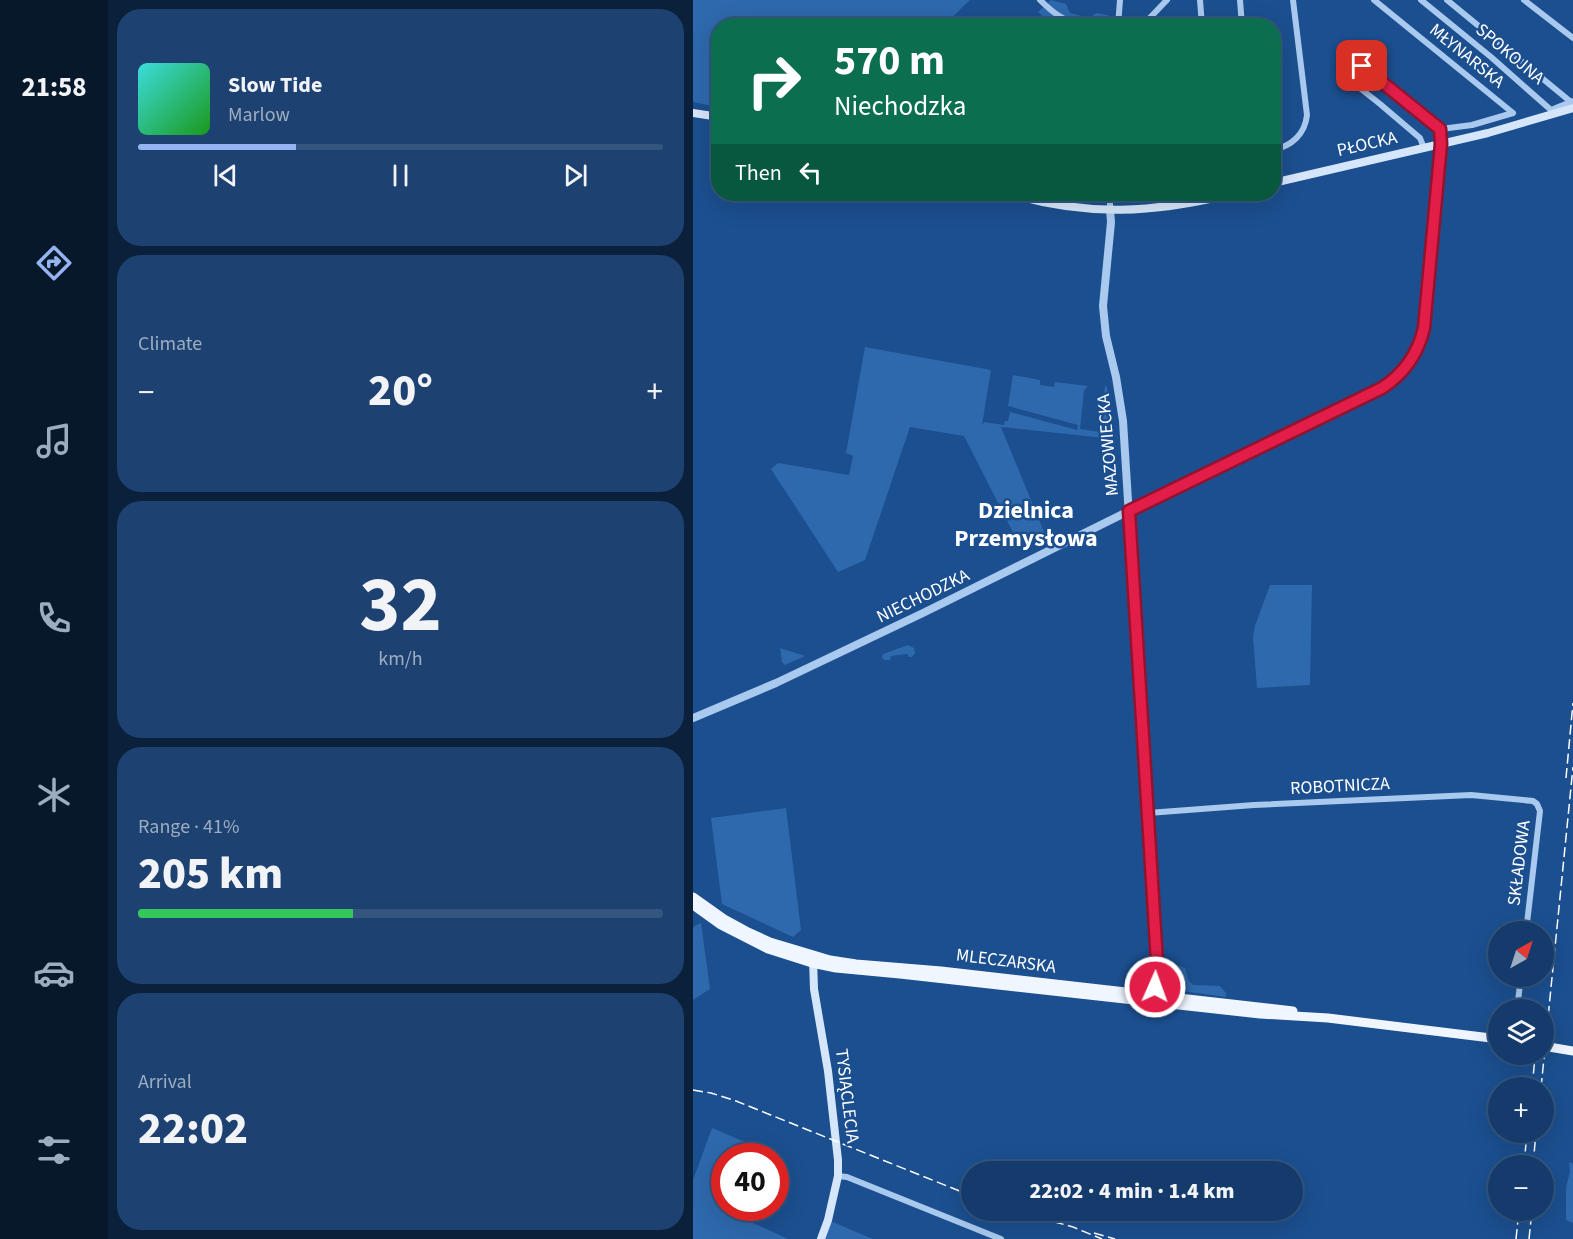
<!DOCTYPE html>
<html lang="en">
<head>
<meta charset="utf-8">
<style>
	body { margin:0; font-family:"Source Sans 3",sans-serif; background:#1d4271; color:#f1f3f6; height:100vh; display:flex; flex-direction:column; font-size:22px; white-space:nowrap }
	* { box-sizing:border-box; margin:0 }
	p { font-size:20px; color:#9dadc1 }
	.icon { flex:none; width:33px; height:33px; fill:none; stroke:currentColor; stroke-width:2; stroke-linecap:round; stroke-linejoin:round }
	.map { position:relative; flex:1; overflow:hidden }
	.drawer { display:flex; flex-direction:column; gap:9px; padding:9px; background:#0b203b; width:585px }
	.drawer>* { flex:none }
	.guide { position:absolute; left:18px; top:18px; width:570px; height:183px; border-radius:24px; box-shadow:0 6px 24px #0002,0 0 0 2px #33557e; background:#0b6e4f; color:#fff; overflow:hidden }
	.needle { width:39px; rotate:39deg }
	.buttons { position:absolute; left:795px; top:921px; display:grid; gap:12px }
	.buttons a { display:grid; place-items:center; width:66px; height:66px; border-radius:50%; background:#143b6b; box-shadow:0 6px 24px #0002,0 0 0 2px #33557e; font-size:30px }
	.speed { position:absolute; left:18px; top:1143px; display:flex; gap:12px; font-size:30px; font-weight:700; text-align:center }
	.speed>* { display:grid; place-content:center; width:78px; height:78px; border-radius:50%; background:#143b6b; box-shadow:0 6px 24px #0002,0 0 0 2px #33557e; line-height:1 }
	.speed .limit { border:9px solid #d22; background:#fff; color:#111 }
	.pin { position:absolute; display:grid; place-items:center; width:51px; height:51px; color:#fff; margin:-26px; border-radius:12px; box-shadow:0 3px 9px #0006 }
	.me { position:absolute; width:66px; margin:-33px; rotate:2deg; stroke-linejoin:round; filter:drop-shadow(0 0 4px #0008) }
	.turn { display:flex; align-items:center; gap:21px; height:126px; padding:0 24px; font-size:27px }
	.turn .icon { width:78px; height:78px; stroke-width:2.5 }
	.turn b { display:block; font-size:42px; line-height:51px }
	.then { display:flex; align-items:center; height:57px; padding:0 24px; background:#0003; gap:12px; font-size:22px }
	.big { font-size:45px; font-weight:800; line-height:1.1 }
	.drawer .card { flex:1; display:flex; flex-direction:column; justify-content:center; gap:9px; min-width:0; padding:0 21px; border-radius:24px; background:#1d4271 }
	.drawer .dial { align-items:center; gap:0 }
	.dial b { font-size:78px; line-height:1 }
	.song { display:flex; align-items:center; gap:18px }
	.cover { width:72px; height:72px; border-radius:9px; background:linear-gradient(135deg,hsl(180 70% 55%),hsl(120 70% 35%)) }
	.played { height:6px; border-radius:3px; background:linear-gradient(90deg,#95b2f1 30%,#33557e 30%) }
	.keys { display:flex; justify-content:space-around; direction:ltr }
	.heat { display:flex; justify-content:space-between; align-items:center; font-size:33px; direction:ltr }
	.charge { height:9px; border-radius:4px; background:linear-gradient(90deg,#34c759 41%,#33557e 0) }
	.trip { position:absolute; left:268px; top:1161px; width:342px; height:60px; border-radius:30px; background:#143b6b; box-shadow:0 6px 24px #0002,0 0 0 2px #33557e; font-weight:800; line-height:60px; text-align:center }
	main { display:flex; flex:1; min-height:0 }
	.tabs { display:flex; flex-direction:column; width:108px; justify-content:space-around; align-items:center; background:#08182b; color:#9dadc1 }
	.tabs .icon { width:42px; height:42px }
	.tabs .current { color:#95b2f1 }
	.tabs b { font-size:27px; color:#f1f3f6 }
	.map>svg:first-child { display:block }
</style>
</head>
<body>
<main>
<nav class="tabs">
<b>21:58</b>
<svg class="icon current" aria-label="directions" viewBox="0 0 24 24"><path d="M12 3l9 9-9 9-9-9zM9 14v-3h6M13 9l2 2-2 2"/></svg>
<svg class="icon" aria-label="music" viewBox="0 0 24 24"><path d="M9 18V5l10-2v13"/><circle cx="6" cy="18" r="3"/><circle cx="16" cy="16" r="3"/></svg>
<svg class="icon" aria-label="phone" viewBox="0 0 24 24"><path d="M5 4h4l2 5-3 2q2 4 5 5l2-3 5 2v4C11 20 4 13 5 4z"/></svg>
<svg class="icon" aria-label="climate" viewBox="0 0 24 24"><path d="M12 3v18M4 7l16 10M4 17L20 7"/></svg>
<svg class="icon" aria-label="car" viewBox="0 0 24 24"><path d="M5 17H2v-5l4-1 3-4h7l3 4 3 1v5h-3M9 17h6M6 11h13"/><circle cx="7" cy="17" r="2"/><circle cx="17" cy="17" r="2"/></svg>
<svg class="icon" aria-label="filters" viewBox="0 0 24 24"><path d="M4 7h16M4 17h16"/><circle cx="9" cy="7" r="2"/><circle cx="15" cy="17" r="2"/></svg>
</nav>
<section class="drawer">
<div class="card">
<div class="song"><i class="cover"></i><div><b>Slow Tide</b><p>Marlow</p></div></div>
<div class="played"></div>
<div class="keys"><svg class="icon" aria-label="previous" viewBox="0 0 24 24"><path d="M18 5L8 12l10 7zM5 5v14"/></svg><svg class="icon" aria-label="pause" viewBox="0 0 24 24"><path d="M8 5v14M16 5v14"/></svg><svg class="icon" aria-label="next" viewBox="0 0 24 24"><path d="M6 5l10 7-10 7zM19 5v14"/></svg></div>
</div>
<div class="card"><p>Climate</p>
<div class="heat"><a>−</a><b class="big">20°</b><a>+</a></div>
</div>
<div class="card dial"><b>32</b><p>km/h</p></div>
<div class="card"><p>Range · 41%</p><b class="big">205 km</b><div class="charge"></div></div>
<div class="card"><p>Arrival</p><b class="big">22:02</b></div>
</section>
<div class="map">
<svg width="880" height="1239" viewBox="0 0 880 1239">
	<rect width="100%" height="100%" fill="#1b4f8f"/>
	<path fill="#2e69ad" d="M 0,0 L 277,0 L 251,25 L 26,26 L 25,107 L 0,102 Z
		M 358,0 L 373,4 L 377,13 L 396,18 L 403,13 L 414,15 L 420,18 L 419,25 L 359,25 L 345,12 Z
		M 172,347 L 298,370 L 289,425 L 290,424 L 291,422 L 311,425 L 312,421 L 315,421 L 317,412 L 384,430 L 385,425 L 315,406 L 320,375 L 347,380 L 347,385 L 361,387 L 362,382 L 395,386 L 391,390 L 387,429 L 407,432 L 412,386 L 414,387 L 420,439 L 308,427 L 354,539 L 329,550 L 271,436 L 217,427 L 172,560 L 145,572 L 78,469 L 85,463 L 156,475 L 160,456 L 153,453 Z
		M 577,585 L 619,585 L 617,685 L 564,688 L 560,637 L 562,626 Z
		M 215,645 L 221,648 L 222,653 L 219,657 L 216,657 L 214,654 L 198,656 L 197,660 L 192,660 L 189,658 L 190,654 Z
		M 87,648 L 112,656 L 92,665 L 89,662 Z
		M 93,808 L 108,930 L 100,937 L 29,904 L 18,818 Z
		M 8,923 L 17,989 L 0,1000 L 0,927 Z
		M 482,964 L 492,968 L 496,981 L 500,985 L 527,986 L 533,993 L 533,997 L 475,989 L 473,987 L 473,967 Z
		M 19,1128 L 83,1155 L 82,1157 L 32,1156 L 32,1208 L 65,1208 L 60,1223 L 95,1239 L 0,1239 L 0,1180 Z
		M 876,1162 L 880,1164 L 880,1223 L 873,1220 L 873,1188 L 877,1171 Z
		M 135,1220 L 180,1239 L 128,1239 Z"/>
	<g fill="none" stroke-linecap="round" stroke-linejoin="round">
		<path stroke="#a9c9ee" stroke-width="6" d="M 347,0 C 361,14 370,20 389,26
			M 507,0 L 509,26
			M 547,0 L 549,26
			M 681,0 L 820,113
			M 728,0 L 798,57 L 858,110 L 880,101
			M 754,0 L 878,102
			M 831,0 L 880,38
			M 425,26 L 427,0
			M 449,26 L 474,0
			M 653,77 L 687,104 L 727,138 L 731,148
			M 748,129 L 779,125 L 820,113
			M 580,150 C 599,146 612,134 614,115 L 600,0
			M 417,210 L 417,194
			M 436,511 L 689,388 C 712,373 725,354 731,328 L 748,144 L 748,129 L 652,53
			M 455,813 L 561,805 L 778,795 L 840,801 L 844,804 L 847,811 L 833,932
			M 824,1010 L 828,976
			M 145,1176 L 154,1177 L 308,1239"/>
		<path stroke="#a9c9ee" stroke-width="8" d="M 417,210 L 418,222 L 410,306 L 413,336 L 423,377 L 430,421 L 464,962 L 462,1000
			M 0,718 L 83,683 L 230,613 L 436,511"/>
		<path stroke="#d6e6fa" stroke-width="8" d="M 0,113 L 26,117
			M 580,183 L 795,133 L 880,108
			M 317,194 C 395,217 461,213 538,194
			M 120,959 L 121,989 L 135,1071 L 145,1160 L 145,1176 L 135,1220 L 128,1239"/>
		<path stroke="#f0f6ff" stroke-width="9" d="M 0,897 L 31,919 L 53,931 L 77,942 L 137,960 L 163,964 L 248,971 L 600,1011
			M 0,905 L 28,925 L 75,949 L 119,963 L 143,968 L 207,974 L 567,1014 L 635,1018 L 806,1039"/>
		<path stroke="#fff" stroke-width="1.5" stroke-dasharray="10 4.5" stroke-linecap="butt" d="M 873,778 L 880,703
			M 839,1088 L 842,1057
			M 848,1088 L 880,767
			M 0,1090 L 18,1093 L 43,1101 L 279,1196
			M 831,1166 L 834,1132
			M 840,1166 L 843,1132
			M 319,1210 L 380,1227 L 409,1239
			M 401,1233 L 422,1239
			M 823,1239 L 826,1210
			M 836,1239 L 839,1210"/>
		<path stroke="#f0f6ff" stroke-width="9" d="M 850,1046 L 880,1051"/>
	</g>
	<g fill="none" stroke-linecap="round" stroke-linejoin="round">
		<g stroke="#92132f" stroke-width="15">
			<path id="route" d="M 462,987 L 464,962 L 436,511 L 689,388 C 712,373 725,354 731,328 L 748,144 L 747,129 L 669,66"/>
		</g>
		<use href="#route" stroke="#e11d48" stroke-width="10"/>
	</g>
	<g text-anchor="middle" dominant-baseline="central" stroke-width="5" stroke-linejoin="round" paint-order="stroke">
		<g font-size="18" fill="#fff" stroke="#1b4f8f">
			<text transform="translate(817 54) rotate(40)">SPOKOJNA</text>
			<text transform="translate(774 56) rotate(39)">MŁYNARSKA</text>
			<text transform="translate(674 144) rotate(-13)">PŁOCKA</text>
			<text transform="translate(415 445) rotate(-95)">MAZOWIECKA</text>
			<text transform="translate(230 596) rotate(-26)">NIECHODZKA</text>
			<text transform="translate(647 786) rotate(-3)">ROBOTNICZA</text>
			<text transform="translate(826 863) rotate(-83)">SKŁADOWA</text>
			<text transform="translate(313 961) rotate(7)">MLECZARSKA</text>
			<text transform="translate(154 1096) rotate(83)">TYSIĄCLECIA</text>
		</g>
		<g font-size="24" font-weight="bold" fill="#fff" stroke="#1b4f8f">
			<text x="333" y="510">Dzielnica<tspan x="333" dy="28">Przemysłowa</tspan></text>
		</g>
	</g>
</svg>
<div class="buttons">
<a><svg class="needle" viewBox="-14 -14 28 28"><path d="M0-13l5 13h-10z" fill="#e53935"/><path d="M0 13l5-13h-10z" fill="#9dadc1"/></svg></a>
<a><svg class="icon" aria-label="layers" viewBox="0 0 24 24"><path d="M12 4l9 5-9 5-9-5zM3 14l9 5 9-5"/></svg></a>
<a>+</a>
<a>−</a>
</div>
<div class="speed"><div class="limit">40</div></div>
<div class="pin" style="left:669px;top:66px;background:#d93025"><svg class="icon" aria-label="arrive" viewBox="0 0 24 24"><path d="M6 21V4h12l-3 4 3 4H6"/></svg></div>
<svg class="me" style="left:462px;top:987px" viewBox="-20 -20 40 40"><circle r="17" fill="#e11d48" stroke="#fff" stroke-width="3"/><path d="M0-11L8 9 0 5-8 9z" fill="#fff"/></svg>
<div class="trip">22:02 · 4 min · 1.4 km</div>
<div class="guide">
<div class="turn"><svg class="icon" aria-label="right" viewBox="0 0 24 24"><path d="M7 20v-9h11M14 6l5 5-5 5"/></svg><div><b>570 m</b>Niechodzka</div></div>
<div class="then">Then<svg class="icon" aria-label="left" viewBox="0 0 24 24"><path d="M17 20v-9H6M10 6l-5 5 5 5"/></svg></div>
</div>
</div>
</main>
</body>
</html>
